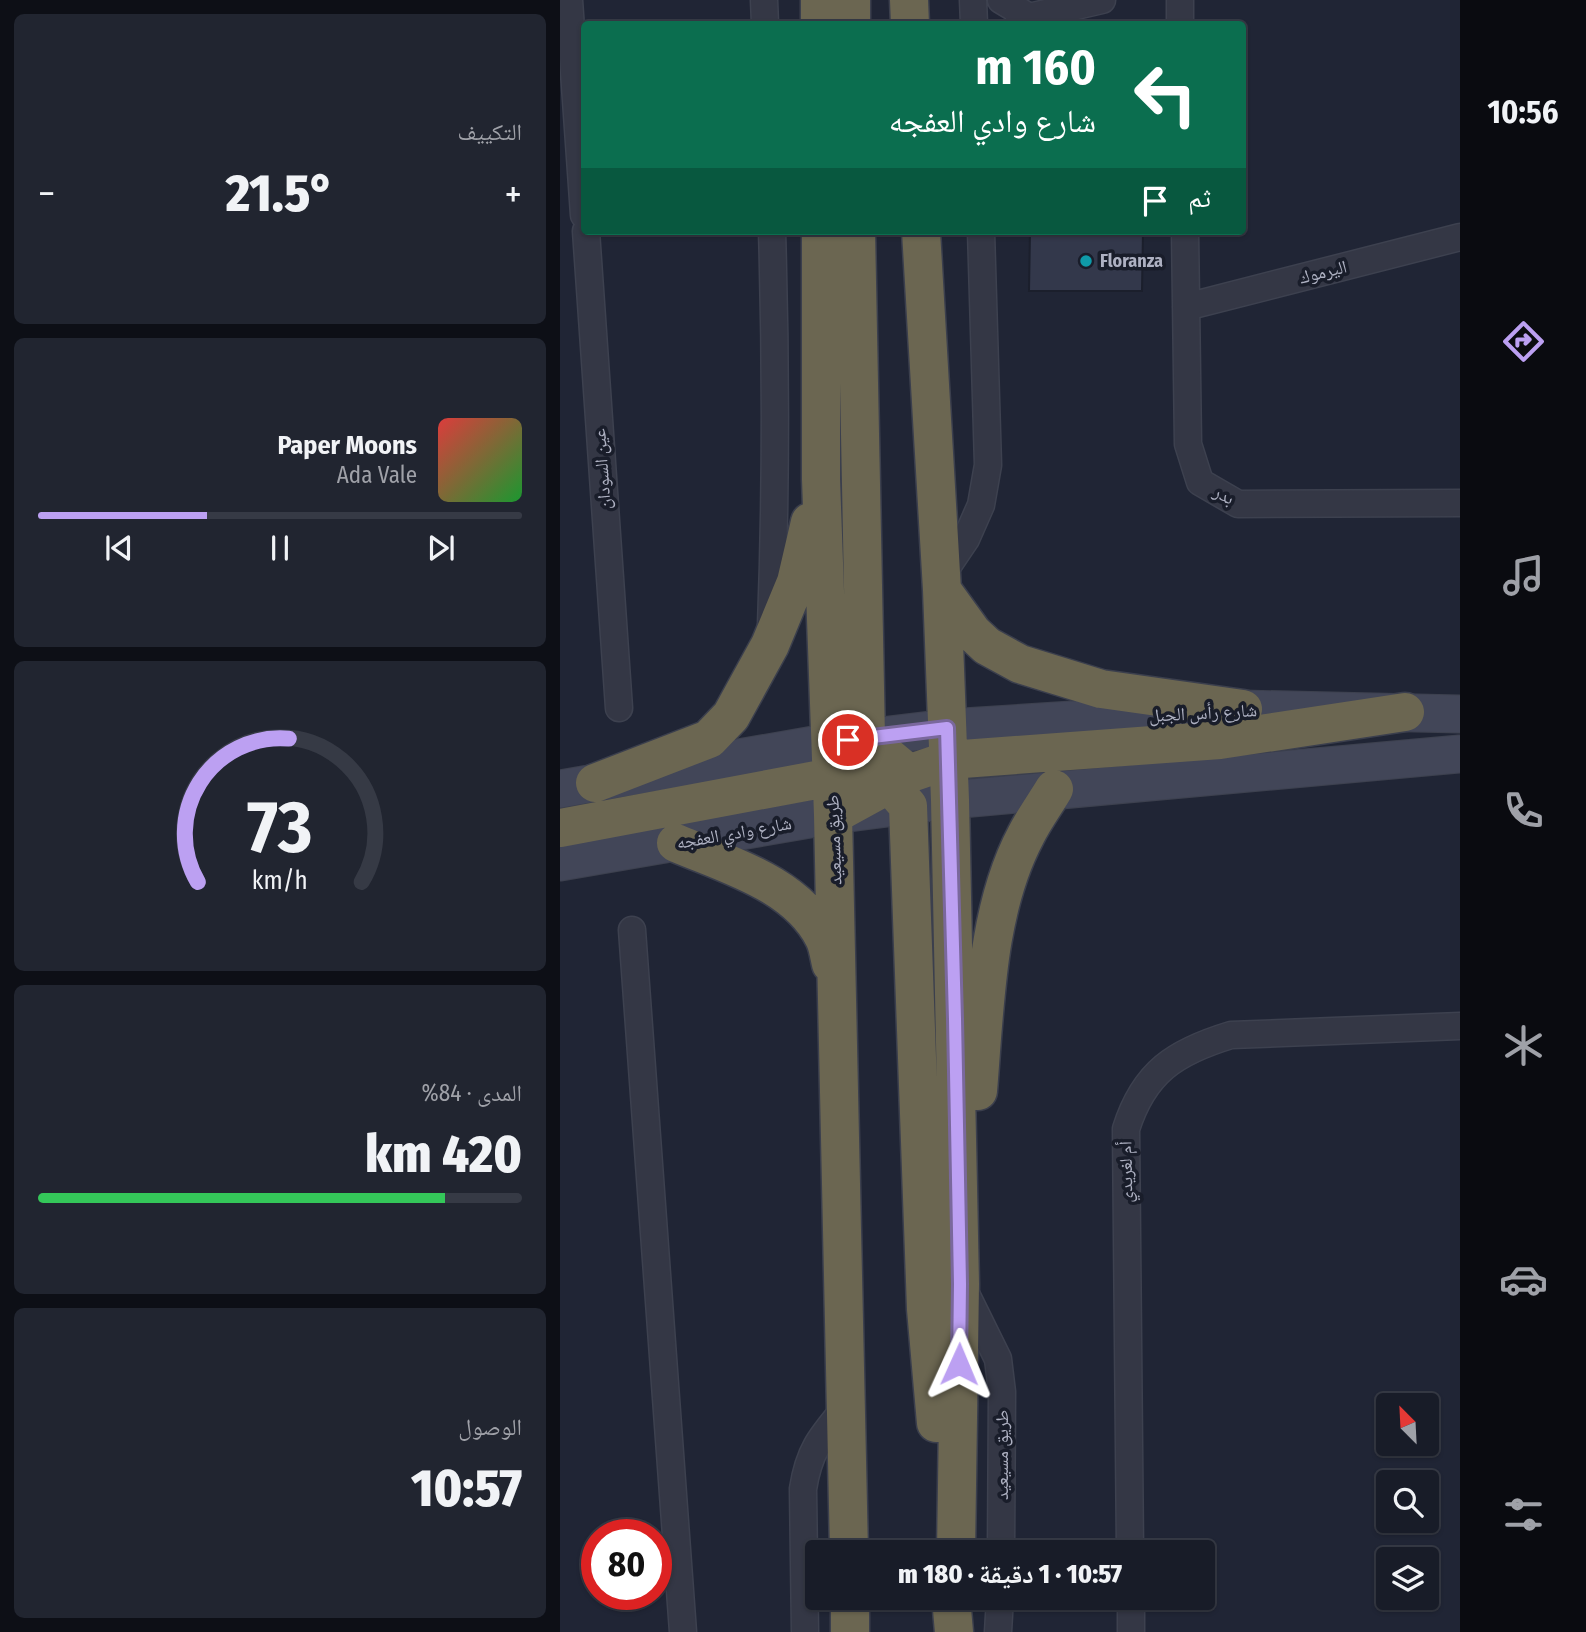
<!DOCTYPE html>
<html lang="ar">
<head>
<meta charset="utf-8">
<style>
	body { margin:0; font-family:"Fira Sans Condensed","Noto Naskh Arabic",sans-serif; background:#212530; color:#f1f3f6; direction:rtl; height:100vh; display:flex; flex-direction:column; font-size:26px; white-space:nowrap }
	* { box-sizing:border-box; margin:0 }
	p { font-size:23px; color:#9fa1a8 }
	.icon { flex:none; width:38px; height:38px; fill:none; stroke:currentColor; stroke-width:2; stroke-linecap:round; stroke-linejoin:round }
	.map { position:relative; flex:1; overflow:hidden; direction:ltr }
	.drawer { display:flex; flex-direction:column; gap:14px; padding:14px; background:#0d0f16; width:560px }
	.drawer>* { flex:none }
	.banner { position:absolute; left:21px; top:21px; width:665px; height:214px; border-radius:7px; box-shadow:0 2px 5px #0004,0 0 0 2px #363a45; direction:rtl; background:#0b6e4f; color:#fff; overflow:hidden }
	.needle { width:46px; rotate:336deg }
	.fabs { position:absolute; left:816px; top:1393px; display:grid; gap:14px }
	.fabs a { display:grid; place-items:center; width:63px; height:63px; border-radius:7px; background:#181c28; box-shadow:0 2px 5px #0004,0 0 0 2px #363a45; font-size:35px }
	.speed { position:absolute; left:21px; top:1519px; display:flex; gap:14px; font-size:35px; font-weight:700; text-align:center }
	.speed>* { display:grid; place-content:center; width:91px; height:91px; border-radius:50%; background:#181c28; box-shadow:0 2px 5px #0004,0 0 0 2px #363a45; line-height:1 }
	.speed .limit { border:10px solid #d22; background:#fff; color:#111 }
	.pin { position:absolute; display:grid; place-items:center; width:60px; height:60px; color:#fff; margin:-30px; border:4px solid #fff; border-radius:50%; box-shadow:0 2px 7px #0007 }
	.me { position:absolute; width:77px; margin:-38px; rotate:1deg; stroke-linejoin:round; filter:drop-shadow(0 0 5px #0008) }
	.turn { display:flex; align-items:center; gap:24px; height:147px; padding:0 35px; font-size:32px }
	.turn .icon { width:91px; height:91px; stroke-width:2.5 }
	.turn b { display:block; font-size:49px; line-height:60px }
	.then { display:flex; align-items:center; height:66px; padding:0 35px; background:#0003; gap:14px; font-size:26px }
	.big { font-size:52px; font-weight:800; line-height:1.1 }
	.drawer .tile { flex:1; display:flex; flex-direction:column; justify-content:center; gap:10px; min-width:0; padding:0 24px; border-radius:10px; background:#212530 }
	.drawer .dial { align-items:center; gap:0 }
	.dial svg { height:182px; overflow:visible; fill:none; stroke:#363a45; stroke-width:7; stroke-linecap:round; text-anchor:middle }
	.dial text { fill:#f1f3f6; stroke:none }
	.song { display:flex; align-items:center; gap:21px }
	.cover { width:84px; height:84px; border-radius:10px; background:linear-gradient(135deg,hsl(0 70% 55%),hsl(130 70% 35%)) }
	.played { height:7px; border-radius:4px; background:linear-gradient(90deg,#bca0f2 35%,#363a45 35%) }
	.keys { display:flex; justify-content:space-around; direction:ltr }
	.heat { display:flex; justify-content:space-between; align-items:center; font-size:38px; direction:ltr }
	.charge { height:10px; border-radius:5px; background:linear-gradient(90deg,#34c759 84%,#363a45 0) }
	.trip { position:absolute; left:245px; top:1540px; width:410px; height:70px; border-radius:7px; background:#181c28; box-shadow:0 2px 5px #0004,0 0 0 2px #363a45; font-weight:800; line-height:70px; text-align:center; direction:rtl }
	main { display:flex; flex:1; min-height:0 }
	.tabs { display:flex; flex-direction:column; width:126px; justify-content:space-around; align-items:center; background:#0a0b10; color:#9fa1a8 }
	.tabs .icon { width:49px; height:49px }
	.tabs .selected { color:#bca0f2 }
	.tabs b { font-size:32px; color:#f1f3f6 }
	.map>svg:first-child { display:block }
</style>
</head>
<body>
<main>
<nav class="tabs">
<b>10:56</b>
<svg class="icon selected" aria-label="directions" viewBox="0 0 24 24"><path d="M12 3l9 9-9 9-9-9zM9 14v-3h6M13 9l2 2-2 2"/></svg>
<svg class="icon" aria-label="music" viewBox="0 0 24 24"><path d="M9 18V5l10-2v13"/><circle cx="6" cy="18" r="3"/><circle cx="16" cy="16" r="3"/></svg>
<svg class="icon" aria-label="phone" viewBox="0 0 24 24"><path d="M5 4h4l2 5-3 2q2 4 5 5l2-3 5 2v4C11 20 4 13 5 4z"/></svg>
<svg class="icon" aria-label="climate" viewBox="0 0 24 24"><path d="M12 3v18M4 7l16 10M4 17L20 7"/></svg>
<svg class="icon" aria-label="car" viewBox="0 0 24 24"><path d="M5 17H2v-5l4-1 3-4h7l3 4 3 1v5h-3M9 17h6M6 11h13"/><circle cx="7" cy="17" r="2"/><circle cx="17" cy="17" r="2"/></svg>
<svg class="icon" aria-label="filters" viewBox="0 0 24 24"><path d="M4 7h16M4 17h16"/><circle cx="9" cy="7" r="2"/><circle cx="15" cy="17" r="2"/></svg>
</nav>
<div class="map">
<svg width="900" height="1632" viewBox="0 0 900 1632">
	<rect width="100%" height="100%" fill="#202535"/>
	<path fill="#33384b" stroke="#1b1f2c" stroke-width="2" d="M 470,231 L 583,231 L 582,291 L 469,291 Z"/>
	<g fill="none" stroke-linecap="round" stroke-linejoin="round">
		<g stroke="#3d414f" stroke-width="29">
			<path id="street" d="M 9,0 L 24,215
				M 204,0 L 205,24
				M 413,0 L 414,24
				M 441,0 L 469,17
				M 620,0 L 620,24
				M 458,24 L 469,17 L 542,0
				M 26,231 L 59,708
				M 625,231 L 628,444 L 640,482 L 678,504 L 900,503
				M 626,307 L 900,237
				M 381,576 L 406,539 L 421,505 L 428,465 L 421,231
				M 211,625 C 216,493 216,362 212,231
				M 72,930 L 123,1632
				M 402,1286 L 438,1359 L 442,1392 L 441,1552
				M 570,1552 L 566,1129 C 584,1072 615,1052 671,1035 L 900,1026
				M 571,1598 L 571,1632
				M 245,1632 L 243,1489 C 249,1450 261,1437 286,1407
				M 438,1632 L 440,1598"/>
		</g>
		<g stroke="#3d414f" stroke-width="39">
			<path id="secondary" d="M 0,789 L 271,742 L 387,728 L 683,709 L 900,714
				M 0,862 L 273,815 L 390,800 L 900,754"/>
		</g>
		<g stroke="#3b3f4d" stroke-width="41">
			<path id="highway" d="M 260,0 L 260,24
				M 291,0 L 291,24
				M 349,0 L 350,24
				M 261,231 L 261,479 L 273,815 L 289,1552
				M 296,231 L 306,738 L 342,768
				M 361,231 L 382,590 L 390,800 L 400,1284 L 396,1552
				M 382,590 L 413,633 L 427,646 L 460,664 L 541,689 L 683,709
				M 271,742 L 329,784 L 348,806 L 366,1309 L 376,1423
				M 35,783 L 149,739 L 171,716 L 210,645 L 236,582 L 250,522
				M 273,815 L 348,774 L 389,760 L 660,740 L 845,712
				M 0,828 L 272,777 L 295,769
				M 116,843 C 168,865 237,884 264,938 C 268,946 269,956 271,964
				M 418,1091 C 425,1008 426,910 466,835 C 474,819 485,804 494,789
				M 290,1598 L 290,1632
				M 391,1598 L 394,1632"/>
		</g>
		<use href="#street" stroke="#343745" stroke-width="26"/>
		<use href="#secondary" stroke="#424658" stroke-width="37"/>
		<use href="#highway" stroke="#6b6651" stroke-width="38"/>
	</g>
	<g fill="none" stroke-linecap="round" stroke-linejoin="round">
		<g stroke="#7a689d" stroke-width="18">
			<path id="route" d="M 288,740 L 387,728 L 395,1019 L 400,1284 L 399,1364"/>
		</g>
		<use href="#route" stroke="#bca0f2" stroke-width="12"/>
	</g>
	<circle fill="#0f9aa8" stroke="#191d2a" stroke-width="2.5" cx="526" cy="261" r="7"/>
	<g text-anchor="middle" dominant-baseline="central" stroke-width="7" stroke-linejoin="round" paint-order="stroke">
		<g font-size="18" font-weight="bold" fill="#aeb1c2" stroke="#191d2a" text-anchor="start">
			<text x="540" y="261">Floranza</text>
		</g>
		<g font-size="18" fill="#aeb1c2" stroke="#191d2a">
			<text transform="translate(763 272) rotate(-14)">اليرموك</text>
			<text transform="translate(42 469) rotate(-94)">عين السودان</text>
			<text transform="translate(664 495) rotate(29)">بدر</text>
			<text transform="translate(643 713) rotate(-3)">شارع رأس الجبل</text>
			<text transform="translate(174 833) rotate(-10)">شارع وادي العفجه</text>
			<text transform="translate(274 840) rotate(-92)">طريق مسيعيد</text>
			<text transform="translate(566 1172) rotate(-91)">أم لغريدي</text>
			<text transform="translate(442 1455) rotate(-90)">طريق مسيعيد</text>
		</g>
	</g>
</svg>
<div class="fabs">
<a><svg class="needle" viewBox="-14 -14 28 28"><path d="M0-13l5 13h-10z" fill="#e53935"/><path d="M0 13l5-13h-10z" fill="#9fa1a8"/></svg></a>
<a><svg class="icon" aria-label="search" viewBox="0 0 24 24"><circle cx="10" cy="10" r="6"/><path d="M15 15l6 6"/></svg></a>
<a><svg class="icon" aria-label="layers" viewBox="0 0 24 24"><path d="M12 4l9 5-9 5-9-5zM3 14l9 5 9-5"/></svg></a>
</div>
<div class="speed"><div class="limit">80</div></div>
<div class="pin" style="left:288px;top:740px;background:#d93025"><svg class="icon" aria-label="arrive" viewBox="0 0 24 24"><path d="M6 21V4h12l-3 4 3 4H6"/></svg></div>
<svg class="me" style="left:399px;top:1364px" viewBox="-20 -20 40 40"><path d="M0-17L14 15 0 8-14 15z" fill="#bca0f2" stroke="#fff" stroke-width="4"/></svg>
<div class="trip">10:57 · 1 دقيقة · 180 m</div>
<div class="banner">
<div class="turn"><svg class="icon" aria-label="left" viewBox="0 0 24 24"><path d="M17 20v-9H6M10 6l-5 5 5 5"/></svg><div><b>160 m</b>شارع وادي العفجه</div></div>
<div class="then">ثم<svg class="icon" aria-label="arrive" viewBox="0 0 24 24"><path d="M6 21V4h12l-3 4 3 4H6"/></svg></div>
</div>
</div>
<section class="drawer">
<div class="tile"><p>التكييف</p>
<div class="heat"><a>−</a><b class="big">21.5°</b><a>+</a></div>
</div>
<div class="tile">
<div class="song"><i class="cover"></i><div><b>Paper Moons</b><p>Ada Vale</p></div></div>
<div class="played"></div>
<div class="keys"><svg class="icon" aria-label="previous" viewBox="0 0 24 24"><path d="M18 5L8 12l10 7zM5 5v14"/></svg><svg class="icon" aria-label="pause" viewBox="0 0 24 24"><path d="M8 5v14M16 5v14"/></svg><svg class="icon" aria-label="next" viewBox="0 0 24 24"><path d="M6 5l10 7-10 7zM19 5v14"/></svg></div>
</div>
<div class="tile dial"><svg viewBox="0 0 100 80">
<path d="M14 69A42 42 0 1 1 86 69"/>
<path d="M14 69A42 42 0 0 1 54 6" stroke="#bca0f2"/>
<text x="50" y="56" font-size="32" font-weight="700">73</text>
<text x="50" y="72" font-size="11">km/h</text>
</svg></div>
<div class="tile"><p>المدى · 84%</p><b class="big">420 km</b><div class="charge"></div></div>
<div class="tile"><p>الوصول</p><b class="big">10:57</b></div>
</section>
</main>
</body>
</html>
